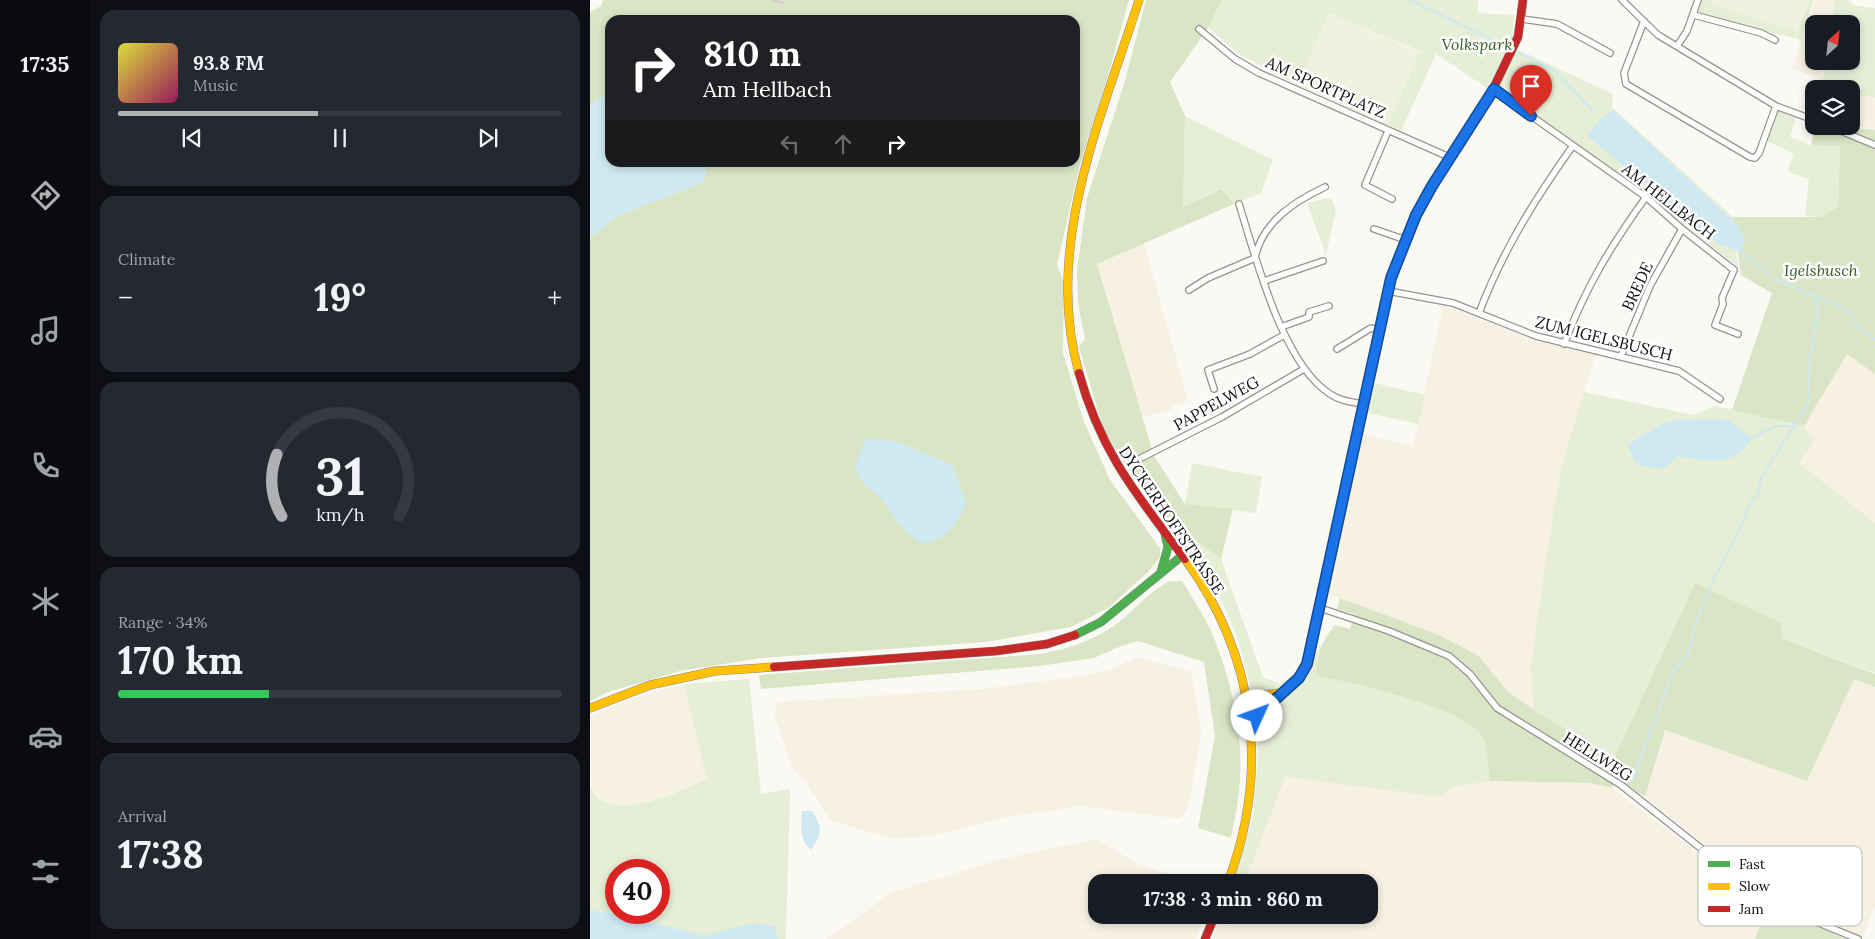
<!DOCTYPE html>
<html lang="en">
<head>
<meta charset="utf-8">
<style>
	body { margin:0; font-family:Lora,serif; background:#242831; color:#f1f3f6; height:100vh; display:flex; flex-direction:column; font-size:19px; white-space:nowrap }
	* { box-sizing:border-box; margin:0 }
	p { font-size:16px; color:#9ea1a6 }
	.icon { flex:none; width:28px; height:28px; fill:none; stroke:currentColor; stroke-width:2; stroke-linecap:round; stroke-linejoin:round }
	.map { position:relative; flex:1; overflow:hidden }
	.panel { display:flex; flex-direction:column; gap:10px; padding:10px; background:#0d0f14; width:500px }
	.panel>* { flex:none }
	.top-card { position:absolute; left:15px; top:15px; width:475px; height:152px; border-radius:15px; box-shadow:0 2px 8px #0003; background:#202124; color:#fff; overflow:hidden }
	.needle { width:32px; rotate:27deg }
	.fabs { position:absolute; left:1215px; top:15px; display:grid; gap:10px }
	.fabs a { display:grid; place-items:center; width:55px; height:55px; border-radius:10px; background:#171b24; box-shadow:0 2px 8px #0003; font-size:25px }
	.speed { position:absolute; left:15px; top:859px; display:flex; gap:10px; font-size:25px; font-weight:700; text-align:center }
	.speed>* { display:grid; place-content:center; width:65px; height:65px; border-radius:50%; background:#171b24; box-shadow:0 2px 8px #0003; line-height:1 }
	.speed .limit { border:8px solid #d22; background:#fff; color:#111 }
	.pin { position:absolute; display:grid; place-items:center; width:42px; height:42px; color:#fff; margin:-51px -21px; border-radius:50% 50% 50% 0; rotate:-45deg; box-shadow:0 0 5px #0007 }
	.pin .icon { rotate:45deg }
	.me { position:absolute; width:55px; margin:-28px; rotate:47deg; stroke-linejoin:round; filter:drop-shadow(0 0 4px #0008) }
	.turn { display:flex; align-items:center; gap:18px; height:105px; padding:0 15px; font-size:22px }
	.turn .icon { width:65px; height:65px; stroke-width:2.5 }
	.turn b { display:block; font-size:35px; line-height:42px }
	.lanes { display:flex; align-items:center; height:48px; padding:0 15px; background:#0003; justify-content:center; gap:25px; direction:ltr }
	.lanes .off { opacity:.35 }
	.big { font-size:38px; font-weight:700; line-height:1.1 }
	.panel .card { flex:1; display:flex; flex-direction:column; justify-content:center; gap:8px; min-width:0; padding:0 18px; border-radius:15px; background:#242831 }
	.panel .dial { align-items:center; gap:0 }
	.dial svg { height:130px; overflow:visible; fill:none; stroke:#363941; stroke-width:7; stroke-linecap:round; text-anchor:middle }
	.dial text { fill:#f1f3f6; stroke:none }
	.song { display:flex; align-items:center; gap:15px }
	.cover { width:60px; height:60px; border-radius:8px; background:linear-gradient(135deg,hsl(60 70% 55%),hsl(330 70% 35%)) }
	.played { height:5px; border-radius:2px; background:linear-gradient(90deg,#b0b1b2 45%,#363941 45%) }
	.keys { display:flex; justify-content:space-around; direction:ltr }
	.heat { display:flex; justify-content:space-between; align-items:center; font-size:28px; direction:ltr }
	.charge { height:8px; border-radius:4px; background:linear-gradient(90deg,#34c759 34%,#363941 0) }
	.trip { position:absolute; left:498px; top:874px; width:290px; height:50px; border-radius:15px; background:#171b24; box-shadow:0 2px 8px #0003; font-weight:700; line-height:50px; text-align:center }
	main { display:flex; flex:1; min-height:0 }
	.tabs { display:flex; flex-direction:column; width:90px; justify-content:space-around; align-items:center; background:#090b0e; color:#9ea1a6 }
	.tabs .icon { width:35px; height:35px }
	.tabs .active { color:#b0b1b2 }
	.tabs b { font-size:22px; color:#f1f3f6 }
	.map>svg:first-child { display:block }
</style>
</head>
<body>
<main>
<nav class="tabs">
<b>17:35</b>
<svg class="icon active" aria-label="directions" viewBox="0 0 24 24"><path d="M12 3l9 9-9 9-9-9zM9 14v-3h6M13 9l2 2-2 2"/></svg>
<svg class="icon" aria-label="music" viewBox="0 0 24 24"><path d="M9 18V5l10-2v13"/><circle cx="6" cy="18" r="3"/><circle cx="16" cy="16" r="3"/></svg>
<svg class="icon" aria-label="phone" viewBox="0 0 24 24"><path d="M5 4h4l2 5-3 2q2 4 5 5l2-3 5 2v4C11 20 4 13 5 4z"/></svg>
<svg class="icon" aria-label="climate" viewBox="0 0 24 24"><path d="M12 3v18M4 7l16 10M4 17L20 7"/></svg>
<svg class="icon" aria-label="car" viewBox="0 0 24 24"><path d="M5 17H2v-5l4-1 3-4h7l3 4 3 1v5h-3M9 17h6M6 11h13"/><circle cx="7" cy="17" r="2"/><circle cx="17" cy="17" r="2"/></svg>
<svg class="icon" aria-label="filters" viewBox="0 0 24 24"><path d="M4 7h16M4 17h16"/><circle cx="9" cy="7" r="2"/><circle cx="15" cy="17" r="2"/></svg>
</nav>
<section class="panel">
<div class="card">
<div class="song"><i class="cover"></i><div><b>93.8 FM</b><p>Music</p></div></div>
<div class="played"></div>
<div class="keys"><svg class="icon" aria-label="previous" viewBox="0 0 24 24"><path d="M18 5L8 12l10 7zM5 5v14"/></svg><svg class="icon" aria-label="pause" viewBox="0 0 24 24"><path d="M8 5v14M16 5v14"/></svg><svg class="icon" aria-label="next" viewBox="0 0 24 24"><path d="M6 5l10 7-10 7zM19 5v14"/></svg></div>
</div>
<div class="card"><p>Climate</p>
<div class="heat"><a>−</a><b class="big">19°</b><a>+</a></div>
</div>
<div class="card dial"><svg viewBox="0 0 100 80">
<path d="M14 69A42 42 0 1 1 86 69"/>
<path d="M14 69A42 42 0 0 1 11 31" stroke="#b0b1b2"/>
<text x="50" y="56" font-size="32" font-weight="700">31</text>
<text x="50" y="72" font-size="11">km/h</text>
</svg></div>
<div class="card"><p>Range · 34%</p><b class="big">170 km</b><div class="charge"></div></div>
<div class="card"><p>Arrival</p><b class="big">17:38</b></div>
</section>
<div class="map">
<svg width="1285" height="939" viewBox="0 0 1285 939">
	<rect width="100%" height="100%" fill="#fbf9f4"/>
	<path fill="#f6f1e2" d="M 1225,0 L 1245,0 L 1241,24 L 1224,24 L 1224,61 L 1236,61 L 1233,81 L 1264,86 L 1264,96 L 1285,97 L 1285,130 L 1261,126 L 1261,89 L 1231,89 L 1233,81 L 1202,68 Z
		M 554,243 L 598,401 L 582,405 L 582,409 L 552,417 L 507,264 Z
		M 853,305 L 943,340 L 1006,355 L 970,472 L 941,664 L 943,710 L 917,691 L 889,656 L 849,635 L 738,594 L 773,434 L 823,446 Z
		M 1257,353 L 1285,374 L 1285,523 L 1209,463 L 1224,440 L 1214,426 Z
		M 547,657 L 602,672 L 611,734 L 598,807 L 591,819 L 491,806 L 411,818 L 347,835 L 303,839 L 242,821 L 215,782 L 203,769 L 185,718 L 187,702 L 392,689 L 484,677 L 518,671 Z
		M 1264,678 L 1285,687 L 1285,907 L 1272,939 L 1182,898 L 1055,797 L 1074,730 L 1217,781 Z
		M 94,684 L 118,779 L 67,799 L 35,807 L 19,803 L 2,791 L 0,717 L 41,699 Z
		M 695,777 L 850,797 L 863,787 L 900,781 L 999,783 L 1022,788 L 1178,905 L 1167,939 L 622,939 L 629,922 L 639,926 L 643,915 L 779,915 L 779,882 L 655,882 Z
		M 508,839 L 542,861 L 596,882 L 506,882 L 506,915 L 615,915 L 605,939 L 236,939 L 303,892 L 412,859 Z"/>
	<path fill="#e7eed6" fill-rule="evenodd" d="M 632,0 L 888,0 L 888,13 L 924,15 L 922,47 L 1023,94 L 1022,107 L 1143,217 L 1148,267 L 1056,195 L 846,54 L 811,131 L 798,125 L 830,51 L 739,13 L 707,85 L 649,54 L 618,28 Z
		M 1111,0 L 1224,0 L 1211,40 L 1107,14 Z
		M 1245,0 L 1258,0 L 1264,5 L 1285,8 L 1285,97 L 1264,96 L 1264,86 L 1233,81 L 1236,61 L 1261,61 L 1261,24 L 1241,24 Z
		M 1189,111 L 1206,118 L 1200,137 L 1221,145 L 1250,145 L 1248,207 L 1231,217 L 1215,216 L 1219,179 L 1201,173 L 1198,169 L 1204,154 L 1177,141 L 1187,112 Z
		M 595,116 L 683,160 L 671,193 L 644,204 L 630,189 L 593,207 Z
		M 741,197 L 746,211 L 736,255 L 717,203 Z
		M 785,383 L 835,395 L 828,424 L 778,413 Z
		M 994,392 L 1104,415 L 1125,406 L 1214,426 L 1224,440 L 1209,463 L 1285,523 L 1285,673 L 1191,638 L 1105,583 L 1024,758 L 943,710 L 941,664 L 961,527 L 970,472 Z
		M 602,463 L 672,477 L 666,513 L 595,504 Z
		M 577,519 L 631,559 L 673,677 L 690,684 L 703,675 C 694,687 675,700 661,689 L 648,639 L 629,596 Z
		M 731,646 L 725,675 C 759,683 880,707 893,739 C 898,751 898,768 900,781 L 863,787 L 850,797 L 695,777 L 655,882 L 643,882 L 663,818 L 668,759 L 667,725 L 671,715 L 681,704 L 693,697 L 712,679 Z
		M 159,679 L 171,794 L 200,789 L 196,939 L 0,939 L 0,787 C 23,827 87,791 117,779 L 94,684 ZM 26,870 L 69,870 L 69,912 L 26,912 Z"/>
	<path fill="#d9e5c5" fill-rule="evenodd" d="M 13,0 L 539,0 L 517,79 L 490,164 L 467,265 L 474,282 L 473,353 L 494,422 L 520,480 L 570,548 L 570,557 L 559,571 L 518,608 L 481,627 L 396,642 L 171,658 L 90,671 L 18,692 L 0,701 L 0,238 L 27,216 L 114,182 L 117,163 L 485,162 L 485,20 L 20,20 L 20,93 L 2,103 L 0,110 L 0,12 L 11,6 ZM 308,442 L 363,466 L 306,521 L 293,500 Z
		M 556,0 L 632,0 L 618,28 L 580,82 L 595,116 L 593,207 L 631,189 L 644,204 L 507,264 L 564,456 L 595,504 L 643,509 L 631,559 L 577,519 L 546,481 L 514,431 L 489,347 L 495,339 L 488,303 L 487,270 L 497,198 L 535,81 Z
		M 1225,126 L 1240,129 L 1241,126 L 1285,130 L 1285,374 L 1257,354 L 1214,426 L 1142,410 L 1182,293 L 1151,275 L 1143,217 L 1231,217 L 1248,207 L 1250,146 L 1221,145 Z
		M 580,581 L 592,581 C 602,597 613,614 621,631 C 640,676 653,729 650,778 C 649,798 645,818 641,838 L 608,828 L 625,736 L 614,662 L 548,641 L 531,646 L 504,658 L 450,666 L 171,689 L 169,675 L 451,654 C 480,648 506,640 529,622 C 547,608 559,591 580,581 Z
		M 1105,583 L 1191,623 L 1191,638 L 1285,674 L 1285,687 L 1264,679 L 1217,781 L 1075,730 L 1055,797 L 1026,778 L 1022,788 L 999,783 L 900,781 C 898,768 898,751 893,739 C 880,707 759,683 725,675 L 731,646 L 744,625 L 760,629 L 764,614 L 747,609 L 750,598 L 849,635 L 889,656 L 917,691 L 947,712 L 1024,758 Z
		M 1178,905 L 1256,939 L 1165,939 Z"/>
	<path fill="#eff2df" d="M 1122,0 L 1219,0 L 1209,32 L 1120,4 Z
		M 739,13 L 830,52 L 798,125 L 707,85 Z"/>
	<path fill="#cee9f1" d="M 20,93 L 20,162 L 117,163 L 114,182 L 27,216 L 0,238 L 0,110 L 2,103 Z
		M 1023,110 L 1148,225 L 1155,240 L 1151,252 L 1128,244 L 997,136 L 1010,119 Z
		M 1131,419 L 1142,422 L 1161,438 C 1148,468 1113,461 1088,456 L 1073,469 L 1047,465 L 1037,445 L 1072,424 L 1089,420 Z
		M 275,438 L 308,442 L 363,466 L 376,504 C 364,528 358,541 329,543 L 306,521 L 293,500 L 273,483 L 265,468 Z
		M 212,811 L 222,811 C 233,828 232,834 221,850 C 209,840 211,825 212,811 Z
		M 0,910 L 31,915 L 114,936 L 164,923 L 184,926 L 188,939 L 0,939 Z"/>
	<g fill="none" stroke-linecap="round" stroke-linejoin="round">
		<path stroke="#cee9f1" stroke-width="2" d="M 820,0 L 922,49
			M 926,51 L 965,71 L 1004,112
			M 1151,252 L 1186,280 L 1255,308 L 1260,312 L 1268,328 L 1285,339
			M 1161,438 L 1185,426 L 1205,426
			M 1042,781 L 1083,672 L 1098,654 L 1106,623 L 1122,582 L 1148,533 L 1161,501 L 1168,495 L 1171,478 L 1218,404 L 1220,356 L 1228,315 L 1226,297"/>
		<g stroke="#959492" stroke-width="8">
			<path id="street" d="M 1032,0 L 1068,35 L 1186,106 L 1224,120
				M 1104,15 L 1171,33 L 1185,40
				M 932,19 L 967,24 L 1020,53
				M 1054,21 L 1034,73 L 1036,84 L 1160,157 L 1165,158 L 1169,153 L 1186,106
				M 609,29 L 645,59 L 669,73 L 859,157
				M 1087,46 L 1097,31 L 1108,0
				M 903,89 L 1056,197 L 1092,229 L 1144,270 L 1132,298 L 1133,304 L 1125,325 L 1148,334
				M 1239,126 L 1285,145
				M 798,131 L 775,185 L 802,199
				M 649,204 C 666,258 692,363 740,394 C 750,401 762,402 773,404
				M 784,229 L 816,240
				M 674,281 L 733,261
				M 599,290 L 618,278 L 665,258 C 672,222 705,201 735,187
				M 798,291 L 863,303 L 946,336 L 1089,371 L 1130,399
				M 889,313 C 912,252 945,199 982,147
				M 691,327 L 719,317 L 719,312 L 739,306
				M 974,344 C 996,287 1020,247 1056,197
				M 747,349 L 781,328 L 789,330
				M 1031,356 L 1060,286 L 1092,229
				M 624,389 L 618,370 L 660,354 L 694,335
				M 551,458 L 632,417 L 714,369
				M 730,608 L 799,631 L 859,656 L 880,674 L 907,708 L 1031,785 L 1180,903 L 1268,939"/>
		</g>
		<g stroke="#8b8a88" stroke-width="9">
			<path id="fast" d="M 781,369 L 801,279 L 827,215 L 842,186 L 904,87
				M 571,572 L 578,547 L 575,534
				M 485,635 L 511,622 L 593,555"/>
		</g>
		<g stroke="#8b8a88" stroke-width="9">
			<path id="slow" d="M 489,373 C 453,246 511,119 549,0
				M 595,559 C 666,656 680,770 638,882
				M 655,698 L 688,693
				M 0,708 L 60,685 L 125,671 L 184,667
				M 661,733 L 669,713 L 679,703"/>
		</g>
		<g stroke="#8b8a88" stroke-width="9">
			<path id="jam" d="M 904,87 L 928,37 L 933,0
				M 489,373 C 511,453 547,495 595,559
				M 184,667 L 406,651 L 457,644 L 485,635
				M 657,707 C 684,701 703,688 717,664 L 781,369
				M 615,939 L 625,915"/>
		</g>
		<use href="#street" stroke="#fefefd" stroke-width="5.5"/>
		<use href="#fast" stroke="#4caf50" stroke-width="8"/>
		<use href="#slow" stroke="#ffc107" stroke-width="8"/>
		<use href="#jam" stroke="#c62828" stroke-width="8"/>
		<path stroke="#d6c7c9" stroke-width="2" d="M 184,0 L 193,3"/>
	</g>
	<g fill="none" stroke-linecap="round" stroke-linejoin="round">
		<g stroke="#114b97" stroke-width="12">
			<path id="route" d="M 667,716 L 709,678 L 717,664 L 801,278 L 826,215 L 842,186 L 904,89 L 941,116"/>
		</g>
		<use href="#route" stroke="#1a73e8" stroke-width="9"/>
	</g>
	<g text-anchor="middle" dominant-baseline="central" stroke-width="5" stroke-linejoin="round" paint-order="stroke">
		<g font-size="16" font-style="italic" fill="#386025" stroke="#fff">
			<text x="887" y="44">Volkspark</text>
			<text x="1231" y="270">Igelsbusch</text>
		</g>
		<g font-size="16" fill="#0e0e0e" stroke="#fff">
			<text transform="translate(736 87) rotate(24)">AM SPORTPLATZ</text>
			<text transform="translate(1079 201) rotate(38)">AM HELLBACH</text>
			<text transform="translate(1047 286) rotate(-65)">BREDE</text>
			<text transform="translate(1014 338) rotate(14)">ZUM IGELSBUSCH</text>
			<text transform="translate(626 403) rotate(-29)">PAPPELWEG</text>
			<text transform="translate(582 520) rotate(56)">DYCKERHOFFSTRASSE</text>
			<text transform="translate(1008 756) rotate(32)">HELLWEG</text>
		</g>
	</g>
	<rect x="1108" y="846" width="164" height="80" rx="8" fill="#fff" stroke="#b7b7b7" stroke-width="1"/>
	<rect x="1118" y="861" width="22" height="6" fill="#4caf50"/>
	<rect x="1118" y="883" width="22" height="7" fill="#ffc107"/>
	<rect x="1118" y="906" width="22" height="6" fill="#c62828"/>
	<g font-size="14" fill="#0e0e0e">
		<text x="1149" y="869">Fast</text>
		<text x="1149" y="891">Slow</text>
		<text x="1149" y="914">Jam</text>
	</g>
</svg>
<div class="fabs">
<a><svg class="needle" viewBox="-14 -14 28 28"><path d="M0-13l5 13h-10z" fill="#e53935"/><path d="M0 13l5-13h-10z" fill="#9ea1a6"/></svg></a>
<a><svg class="icon" aria-label="layers" viewBox="0 0 24 24"><path d="M12 4l9 5-9 5-9-5zM3 14l9 5 9-5"/></svg></a>
</div>
<div class="speed"><div class="limit">40</div></div>
<div class="pin" style="left:941px;top:116px;background:#d93025"><svg class="icon" aria-label="arrive" viewBox="0 0 24 24"><path d="M6 21V4h12l-3 4 3 4H6"/></svg></div>
<svg class="me" style="left:667px;top:716px" viewBox="-20 -20 40 40"><circle r="19" fill="#fff"/><path d="M0-13L10 11 0 6-10 11z" fill="#1a73e8"/></svg>
<div class="trip">17:38 · 3 min · 860 m</div>
<div class="top-card">
<div class="turn"><svg class="icon" aria-label="right" viewBox="0 0 24 24"><path d="M7 20v-9h11M14 6l5 5-5 5"/></svg><div><b>810 m</b>Am Hellbach</div></div>
<div class="lanes"><svg class="icon off" aria-label="left" viewBox="0 0 24 24"><path d="M17 20v-9H6M10 6l-5 5 5 5"/></svg><svg class="icon off" aria-label="ahead" viewBox="0 0 24 24"><path d="M12 20V5M6 11l6-6 6 6"/></svg><svg class="icon" aria-label="right" viewBox="0 0 24 24"><path d="M7 20v-9h11M14 6l5 5-5 5"/></svg></div>
</div>
</div>
</main>
</body>
</html>
